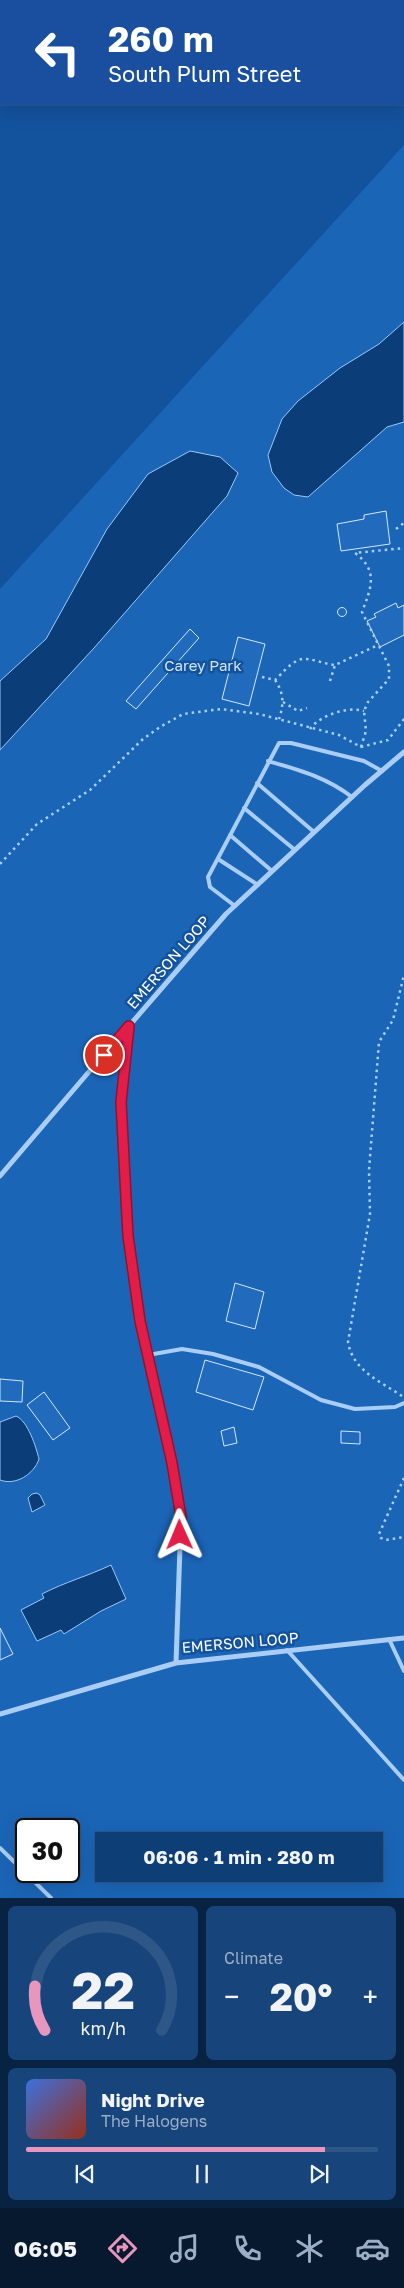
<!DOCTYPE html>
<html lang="en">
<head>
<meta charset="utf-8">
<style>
	body { margin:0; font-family:"Golos Text",sans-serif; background:#17457b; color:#f1f3f6; height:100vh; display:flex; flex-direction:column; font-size:19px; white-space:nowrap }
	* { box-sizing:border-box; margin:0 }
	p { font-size:16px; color:#9baec5 }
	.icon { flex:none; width:28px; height:28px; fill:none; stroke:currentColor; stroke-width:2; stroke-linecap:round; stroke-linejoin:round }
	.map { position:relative; height:1898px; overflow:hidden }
	.side { display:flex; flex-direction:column; gap:8px; padding:8px; background:#082241; flex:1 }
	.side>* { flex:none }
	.banner { position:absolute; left:0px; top:0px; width:405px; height:105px; box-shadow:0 5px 20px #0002,0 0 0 1px #2e5788; background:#1a4fa0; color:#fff; overflow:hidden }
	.speed { position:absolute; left:15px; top:1818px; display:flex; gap:10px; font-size:25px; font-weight:700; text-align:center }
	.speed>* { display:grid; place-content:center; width:65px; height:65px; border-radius:50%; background:#0e3e76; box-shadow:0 5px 20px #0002,0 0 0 1px #2e5788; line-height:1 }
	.speed .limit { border:2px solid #111; border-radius:8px; background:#fff; color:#111 }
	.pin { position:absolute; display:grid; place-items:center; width:42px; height:42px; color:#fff; margin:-21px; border:2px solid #fff; border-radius:50%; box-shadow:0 1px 5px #0007 }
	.me { position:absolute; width:55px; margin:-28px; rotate:359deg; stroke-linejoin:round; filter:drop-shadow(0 0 4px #0008) }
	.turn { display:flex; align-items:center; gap:18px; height:105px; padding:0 25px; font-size:22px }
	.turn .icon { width:65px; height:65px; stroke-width:2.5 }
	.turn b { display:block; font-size:35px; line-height:42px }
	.big { font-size:38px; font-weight:700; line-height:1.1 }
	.side .widget { flex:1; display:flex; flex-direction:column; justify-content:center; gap:8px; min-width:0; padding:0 18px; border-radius:8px; background:#17457b }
	.side .dial { align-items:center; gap:0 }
	.dial svg { height:130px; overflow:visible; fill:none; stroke:#2e5788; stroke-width:7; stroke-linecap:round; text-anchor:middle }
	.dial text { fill:#f1f3f6; stroke:none }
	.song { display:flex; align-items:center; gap:15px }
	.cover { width:60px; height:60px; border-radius:8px; background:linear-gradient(135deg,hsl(220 70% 55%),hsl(10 70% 35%)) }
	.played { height:5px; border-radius:2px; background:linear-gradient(90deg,#e797bd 85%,#2e5788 85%) }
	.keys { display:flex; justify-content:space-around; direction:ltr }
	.heat { display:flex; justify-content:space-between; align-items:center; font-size:28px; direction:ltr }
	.side .tiles { flex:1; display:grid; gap:8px; grid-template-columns:1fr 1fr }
	.widget:last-child { grid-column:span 2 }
	.trip { position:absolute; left:95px; top:1832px; width:288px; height:50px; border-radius:0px; background:#0e3e76; box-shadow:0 5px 20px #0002,0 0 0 1px #2e5788; font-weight:700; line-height:50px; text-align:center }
	.dock { display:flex; height:80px; justify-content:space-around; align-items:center; background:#06192f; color:#9baec5 }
	.dock .icon { width:35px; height:35px }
	.dock .selected { color:#e797bd }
	.dock b { font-size:22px; color:#f1f3f6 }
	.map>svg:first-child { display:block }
</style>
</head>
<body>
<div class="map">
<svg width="404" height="1898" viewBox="0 0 404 1898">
	<rect width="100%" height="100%" fill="#13529d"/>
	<path fill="#1b65b7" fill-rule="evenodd" d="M 404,145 L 404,1898 L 0,1898 L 0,589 ZM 26,1829 L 69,1829 L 69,1871 L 26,1871 ZM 104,1841 L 374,1841 L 374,1874 L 104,1874 Z"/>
	<path fill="#0b3d79" stroke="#9bc8f7" d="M 404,322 L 404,422 L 387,427 L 308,497 L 294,495 L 284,488 L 272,472 L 268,455 L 282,419 L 298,401 L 340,368 L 379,344 Z
		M 190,451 L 220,457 L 238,473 L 227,496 L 94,648 L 0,750 L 0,681 L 46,639 L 107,529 L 148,474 Z
		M 16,1416 C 28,1421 36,1447 39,1459 C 34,1474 16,1486 0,1480 L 0,1422 Z
		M 37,1493 L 40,1495 L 45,1505 L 32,1512 L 28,1498 L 32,1494 Z
		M 111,1565 L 126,1599 L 101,1611 L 64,1634 L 61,1630 L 37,1641 L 21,1610 L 44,1598 L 42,1594 C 65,1582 88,1576 111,1565 Z"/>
	<path fill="#216abc" stroke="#d1e6fe" d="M 386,511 L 390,544 L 341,551 L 337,524 L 364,519 L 364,515 Z
		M 396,603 L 398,608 L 404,605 L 404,635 L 380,647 L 367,621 L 376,617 L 374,614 Z
		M337.5 612a4.5 4.5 0 1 1 9 0a4.5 4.5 0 1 1-9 0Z
		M 190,629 L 199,638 L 136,709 L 126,701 Z
		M 238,637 L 265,644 L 249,706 L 222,699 Z
		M 235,1283 L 264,1292 L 255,1329 L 226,1321 Z
		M 205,1360 L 264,1377 L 253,1410 L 196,1392 Z
		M 0,1379 L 23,1381 L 22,1402 L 0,1401 Z
		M 44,1392 L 70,1428 L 53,1440 L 27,1405 Z
		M 234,1427 L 237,1443 L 224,1446 L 221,1431 Z
		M 341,1431 L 360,1432 L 360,1444 L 341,1443 Z
		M 0,1628 L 13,1654 L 0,1660 Z"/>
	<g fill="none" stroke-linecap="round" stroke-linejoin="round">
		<path stroke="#a9cdf4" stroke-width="2.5" stroke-dasharray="2.5 4" stroke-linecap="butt" d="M 396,529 L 404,523
			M 262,677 L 275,680 C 283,673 294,657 307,659 C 316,660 325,664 335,665
			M 275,680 C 284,693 284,704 279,719
			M 330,681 L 335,665 L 378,645
			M 283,702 L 298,711 L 307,708
			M 310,729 C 320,715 348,706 364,711
			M 361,747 L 366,731 L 364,711 L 368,702 L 389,679 L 389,666 L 362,612 C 371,588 379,571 355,553 L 404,548
			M 0,864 L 37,824 L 90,790 L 143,739 L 160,727 L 183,714 L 221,709 L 259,714 L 339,735 L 361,747 L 388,740 L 404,719
			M 402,1396 C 380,1381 353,1371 348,1342 L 370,1214 L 369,1170 L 379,1042 L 393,1020 L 404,975
			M 404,1478 L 379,1534 L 381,1538 L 386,1540 L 404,1537"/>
		<path stroke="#a9cdf4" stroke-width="4" d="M 268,761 C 299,770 326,777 352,797
			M 257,783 L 314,832
			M 244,808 L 295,850
			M 230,835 L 272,871
			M 218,859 L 258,885
			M 235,906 L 210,887 L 208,877 L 279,743 L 291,743 L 364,761 L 382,771
			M 148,1355 L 182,1349 L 213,1354 L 259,1367 L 321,1400 L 355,1409 L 395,1407 L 404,1403
			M 389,1639 L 404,1671
			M 287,1650 L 404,1780
			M 0,1848 L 51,1898"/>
		<path stroke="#a9cdf4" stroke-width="5" d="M 0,1176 L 128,1026
			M 176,1663 L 181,1517 L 172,1463 L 140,1321 L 128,1236 L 121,1102 L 129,1026 L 226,914 L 365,785 L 404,752
			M 0,1714 L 176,1663 L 404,1638"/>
	</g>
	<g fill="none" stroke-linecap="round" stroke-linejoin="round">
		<g stroke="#92132f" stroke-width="12">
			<path id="route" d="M 104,1055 L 129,1026 L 121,1102 L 128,1236 L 140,1321 L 172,1463 L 181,1517 L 180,1535"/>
		</g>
		<use href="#route" stroke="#e11d48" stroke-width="9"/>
	</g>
	<g text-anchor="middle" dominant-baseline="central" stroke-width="5" stroke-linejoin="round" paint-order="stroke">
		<g font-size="15" fill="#d1e6fe" stroke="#13529d">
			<text x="203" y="665">Carey Park</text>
		</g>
		<g font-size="15" fill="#fff" stroke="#13529d">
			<text transform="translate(168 962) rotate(-49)">EMERSON LOOP</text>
			<text transform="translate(240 1642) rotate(-5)">EMERSON LOOP</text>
		</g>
	</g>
</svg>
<div class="speed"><div class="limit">30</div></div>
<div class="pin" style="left:104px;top:1055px;background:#d93025"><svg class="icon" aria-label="arrive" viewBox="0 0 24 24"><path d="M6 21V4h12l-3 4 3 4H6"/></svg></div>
<svg class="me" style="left:180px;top:1535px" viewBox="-20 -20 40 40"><path d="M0-17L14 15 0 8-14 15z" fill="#e11d48" stroke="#fff" stroke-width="4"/></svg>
<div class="trip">06:06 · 1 min · 280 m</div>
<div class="banner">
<div class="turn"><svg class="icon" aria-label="left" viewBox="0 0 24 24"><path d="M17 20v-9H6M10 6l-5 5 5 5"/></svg><div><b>260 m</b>South Plum Street</div></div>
</div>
</div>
<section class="side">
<div class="tiles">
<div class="widget dial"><svg viewBox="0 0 100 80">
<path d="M14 69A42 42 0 1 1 86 69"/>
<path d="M14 69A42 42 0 0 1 8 42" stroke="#e797bd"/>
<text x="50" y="56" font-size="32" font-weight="700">22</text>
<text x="50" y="72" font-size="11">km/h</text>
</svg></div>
<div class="widget"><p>Climate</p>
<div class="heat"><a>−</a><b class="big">20°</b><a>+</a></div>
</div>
<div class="widget">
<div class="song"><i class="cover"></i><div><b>Night Drive</b><p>The Halogens</p></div></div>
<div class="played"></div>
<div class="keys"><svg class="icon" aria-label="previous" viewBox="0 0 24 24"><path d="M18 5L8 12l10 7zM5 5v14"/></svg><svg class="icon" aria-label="pause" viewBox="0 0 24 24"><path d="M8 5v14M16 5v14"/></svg><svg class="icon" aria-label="next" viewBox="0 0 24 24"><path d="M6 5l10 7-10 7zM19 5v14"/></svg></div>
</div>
</div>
</section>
<nav class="dock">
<b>06:05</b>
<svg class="icon selected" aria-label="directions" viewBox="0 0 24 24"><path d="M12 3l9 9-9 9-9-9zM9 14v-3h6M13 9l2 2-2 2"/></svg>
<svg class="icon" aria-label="music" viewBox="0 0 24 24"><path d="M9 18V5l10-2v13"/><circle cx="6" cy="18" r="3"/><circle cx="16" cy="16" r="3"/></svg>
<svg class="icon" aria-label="phone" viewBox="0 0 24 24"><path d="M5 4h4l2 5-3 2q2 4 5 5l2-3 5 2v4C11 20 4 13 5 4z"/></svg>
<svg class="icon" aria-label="climate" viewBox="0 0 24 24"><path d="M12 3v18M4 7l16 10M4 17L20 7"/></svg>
<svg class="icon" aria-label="car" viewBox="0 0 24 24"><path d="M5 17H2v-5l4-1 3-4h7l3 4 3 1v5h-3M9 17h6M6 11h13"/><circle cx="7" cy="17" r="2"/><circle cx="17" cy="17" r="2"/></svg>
</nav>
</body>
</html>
